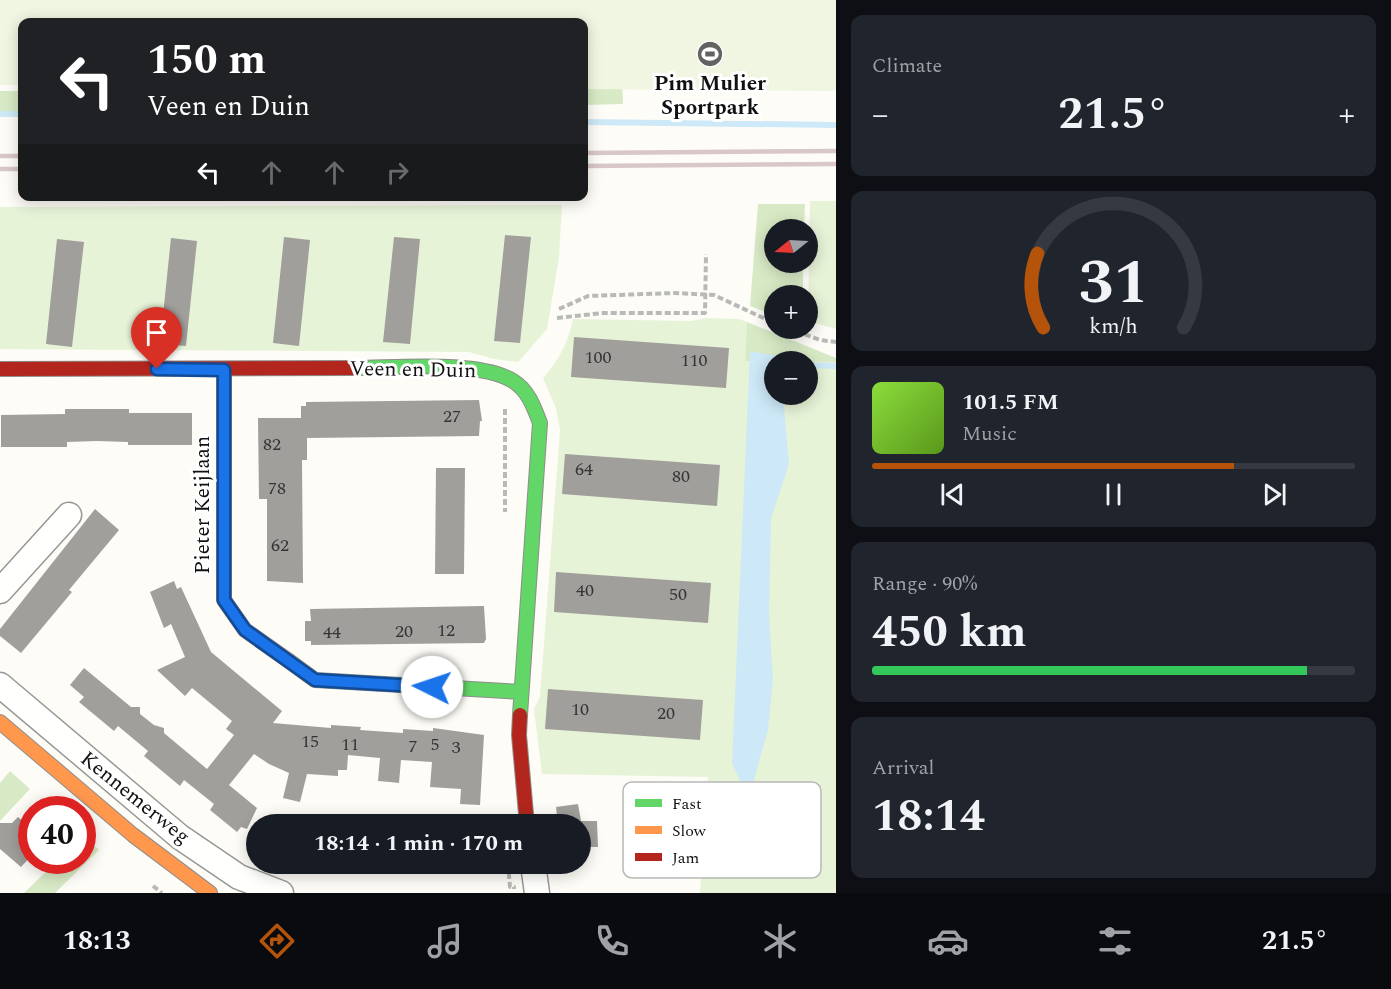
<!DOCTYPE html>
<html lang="en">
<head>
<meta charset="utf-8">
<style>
	body { margin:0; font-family:Spectral,serif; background:#20242c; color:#f1f3f6; height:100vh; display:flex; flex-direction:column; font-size:22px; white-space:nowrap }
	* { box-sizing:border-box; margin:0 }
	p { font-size:20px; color:#9ea1a6 }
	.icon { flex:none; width:33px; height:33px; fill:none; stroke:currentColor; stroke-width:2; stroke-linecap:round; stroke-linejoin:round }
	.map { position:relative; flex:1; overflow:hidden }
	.sheet { display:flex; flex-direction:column; gap:15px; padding:15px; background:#0d0f14; width:555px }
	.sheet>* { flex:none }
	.hud { position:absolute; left:18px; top:18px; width:570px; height:183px; border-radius:12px; box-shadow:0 3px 15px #0003; background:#202124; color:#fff; overflow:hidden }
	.needle { width:39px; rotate:252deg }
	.controls { position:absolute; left:764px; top:219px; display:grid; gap:12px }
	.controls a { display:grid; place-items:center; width:54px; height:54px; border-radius:50%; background:#171b24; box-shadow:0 3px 15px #0003; font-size:30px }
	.speed { position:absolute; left:18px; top:796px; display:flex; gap:12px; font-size:30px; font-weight:700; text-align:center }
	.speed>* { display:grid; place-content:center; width:78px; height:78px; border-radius:50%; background:#171b24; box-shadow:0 3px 15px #0003; line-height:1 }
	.speed .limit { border:9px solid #d22; background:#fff; color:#111 }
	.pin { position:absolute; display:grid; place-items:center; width:51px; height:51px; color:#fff; margin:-62px -26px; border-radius:50% 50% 50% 0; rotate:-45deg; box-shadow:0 0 6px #0007 }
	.pin .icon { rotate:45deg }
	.me { position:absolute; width:66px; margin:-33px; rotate:274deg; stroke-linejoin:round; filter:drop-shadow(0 0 4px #0008) }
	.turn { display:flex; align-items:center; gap:21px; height:126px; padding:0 30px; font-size:27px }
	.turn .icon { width:78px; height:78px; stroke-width:2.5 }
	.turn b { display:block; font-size:42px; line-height:51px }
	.lanes { display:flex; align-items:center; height:57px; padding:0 30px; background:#0003; justify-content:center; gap:30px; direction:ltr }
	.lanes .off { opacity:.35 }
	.big { font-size:45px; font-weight:700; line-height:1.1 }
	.sheet .widget { flex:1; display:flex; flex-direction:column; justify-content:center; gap:9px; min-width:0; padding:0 21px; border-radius:12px; background:#20242c }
	.sheet .dial { align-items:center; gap:0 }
	.dial svg { height:156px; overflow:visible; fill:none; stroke:#363941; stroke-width:7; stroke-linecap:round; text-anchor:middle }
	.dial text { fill:#f1f3f6; stroke:none }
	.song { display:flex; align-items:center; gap:18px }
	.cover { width:72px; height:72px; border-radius:9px; background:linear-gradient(135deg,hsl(90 70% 55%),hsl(90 70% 35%)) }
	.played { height:6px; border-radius:3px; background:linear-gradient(90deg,#b45309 75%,#363941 75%) }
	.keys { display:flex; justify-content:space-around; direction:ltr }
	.heat { display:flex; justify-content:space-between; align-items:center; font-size:33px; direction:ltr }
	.charge { height:9px; border-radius:4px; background:linear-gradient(90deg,#34c759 90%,#363941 0) }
	.trip { position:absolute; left:246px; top:814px; width:345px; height:60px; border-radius:30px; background:#171b24; box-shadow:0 3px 15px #0003; font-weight:700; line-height:60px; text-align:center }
	.tabs { display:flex; height:96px; justify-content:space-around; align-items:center; background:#090b0e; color:#9ea1a6 }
	.tabs .icon { width:42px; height:42px }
	.tabs .selected { color:#b45309 }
	.tabs b { font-size:27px; color:#f1f3f6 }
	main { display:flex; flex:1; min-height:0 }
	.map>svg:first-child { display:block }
</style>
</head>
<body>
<main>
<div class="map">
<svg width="836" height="893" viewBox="0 0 836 893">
	<rect width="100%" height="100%" fill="#fdfcf7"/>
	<path fill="#e7f3d7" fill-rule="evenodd" d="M 810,201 L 836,201 L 836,329 L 808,321 Z
		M 562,205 L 559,257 L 547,329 L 518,362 L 494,359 L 469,352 L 0,349 L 0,207 Z
		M 706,318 L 739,319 L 747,322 L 745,361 L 836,362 L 836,893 L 700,893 L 708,777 L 542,774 L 534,709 L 540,697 L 560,430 L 556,408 L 543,378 C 559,360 568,343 573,319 L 691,321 ZM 774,362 L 807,362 L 807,394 L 774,394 Z"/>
	<path fill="#d8eac5" d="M 622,79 L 623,104 L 584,105 L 584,82 Z
		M 0,91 L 22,91 L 22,115 L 0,115 Z
		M 758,204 L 805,204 L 804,229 L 774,230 L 774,262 L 803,263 L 803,295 L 774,296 L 774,315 L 750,306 Z
		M 747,322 L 836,358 L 836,362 L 745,361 Z
		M 10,771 L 30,789 L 0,821 L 0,783 Z
		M 83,835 L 99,850 L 55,893 L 24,893 L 57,861 L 82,861 Z"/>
	<path fill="#f0f6e1" d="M 0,0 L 836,0 L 836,91 L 584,89 L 584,22 L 22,22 L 22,85 L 0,85 Z"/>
	<path fill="#cde8f7" d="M 750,351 L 778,356 L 780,361 L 774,362 L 774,394 L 783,395 L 789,464 L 771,519 L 769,615 L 773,680 L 768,730 L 752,787 L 744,790 L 732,763 Z"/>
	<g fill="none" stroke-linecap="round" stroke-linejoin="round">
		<path stroke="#cde8f7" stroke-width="6" d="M 0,114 L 22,114
			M 584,122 L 836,125
			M 807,365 L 836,366"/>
	</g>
	<path fill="#a19f9c" d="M 505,235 L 531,237 L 520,343 L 494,341 Z
		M 284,237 L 310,240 L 299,346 L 273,343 Z
		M 394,237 L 420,239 L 410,344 L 383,342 Z
		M 171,238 L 197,241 L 186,346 L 160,344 Z
		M 57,239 L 84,242 L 72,347 L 46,344 Z
		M 574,337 L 729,348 L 726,388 L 571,377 Z
		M 479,400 L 482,421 L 480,421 L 479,436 L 307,438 L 307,460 L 302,460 L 303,583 L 267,581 L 267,499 L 259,499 L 258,418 L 301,418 L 301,406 L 306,406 L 306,402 Z
		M 65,409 L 129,409 L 129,413 L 192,413 L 192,445 L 128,445 L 128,442 L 97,441 L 67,442 L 67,447 L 1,447 L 1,415 L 65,414 Z
		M 565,454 L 720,465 L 717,506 L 562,494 Z
		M 436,468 L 465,468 L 464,574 L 435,574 Z
		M 95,509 L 119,530 L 69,590 L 72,592 L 21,653 L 0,636 L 0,629 Z
		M 556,572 L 711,583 L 708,623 L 554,612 Z
		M 174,581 L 177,589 L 181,587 L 211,652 L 282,711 L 273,723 L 331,728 L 331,725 L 361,727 L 360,730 L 403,733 L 403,729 L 433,731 L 433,728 L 484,735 L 480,805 L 460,804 L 461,789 L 430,787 L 432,762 L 401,760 L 399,783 L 390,782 L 378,781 L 380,758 L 348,755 L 347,770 L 338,770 L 338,776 L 307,774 L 300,802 L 283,798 L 289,773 L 269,764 L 254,754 L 229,785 L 257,808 L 247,829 L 241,827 L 237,832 L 210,810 L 214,804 L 184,780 L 180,786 L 144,756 L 148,751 L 118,726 L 114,731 L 79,702 L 84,697 L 70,685 L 84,668 L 131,707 L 140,707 L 140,714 L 154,725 L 164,728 L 164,733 L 207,769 L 234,735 L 226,729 L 232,721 L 192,688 L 185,696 L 157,670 L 185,657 L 171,624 L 164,628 L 150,592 Z
		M 484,606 L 486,639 L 484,643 L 311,645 L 311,641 L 305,641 L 305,621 L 311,621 L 310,609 Z
		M 548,689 L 703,700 L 700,740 L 545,729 Z
		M 578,804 L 581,821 L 597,821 L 598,847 L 580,847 L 580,825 L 558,825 L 556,807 Z
		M 18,817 L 32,829 L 32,855 L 21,867 L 0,849 L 0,823 L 12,823 Z"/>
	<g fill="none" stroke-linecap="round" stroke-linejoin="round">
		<g stroke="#979795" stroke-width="27">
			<path id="street" d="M 0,591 L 69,515
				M 0,685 L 180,837 L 239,877 L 281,893
				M 533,864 L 537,893"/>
		</g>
		<g stroke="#8e8d8b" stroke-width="16">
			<path id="fast" d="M 356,368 C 396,368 479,360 513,381 C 528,390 534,407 540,423 L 520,715
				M 289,661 L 315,680 L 521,692"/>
		</g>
		<g stroke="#8e8d8b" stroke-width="16">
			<path id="slow" d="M 224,370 L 224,600 L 245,630 L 289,661
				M 0,722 L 133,835 L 210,893"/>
		</g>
		<g stroke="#8e8d8b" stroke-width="16">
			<path id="jam" d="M 0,369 L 356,368
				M 520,715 L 519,735 L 527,825"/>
		</g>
		<path stroke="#b9b9b8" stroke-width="4" stroke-dasharray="6 3" stroke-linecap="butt" d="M 559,309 L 588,296 L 675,293 L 714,295 L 774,323
			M 557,318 L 603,313 L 705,313 L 706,254
			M 788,328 L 820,340 L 836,342
			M 505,409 L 505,512
			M 508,864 L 510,887 L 514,887 L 514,889
			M 153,886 L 162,893"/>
		<use href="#street" stroke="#fffffe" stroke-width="24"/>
		<use href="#fast" stroke="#63d668" stroke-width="14"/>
		<use href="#slow" stroke="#ff974d" stroke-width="14"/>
		<use href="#jam" stroke="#b3261e" stroke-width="14"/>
		<path stroke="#d9c6c7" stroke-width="4.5" d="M 584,153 L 836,151
			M 0,156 L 22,156
			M 584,166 L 836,164
			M 0,169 L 22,169"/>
	</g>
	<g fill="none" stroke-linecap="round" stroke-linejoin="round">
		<g stroke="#114b97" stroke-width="15">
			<path id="route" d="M 157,369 L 224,370 L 224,600 L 245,630 L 315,680 L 432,687"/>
		</g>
		<use href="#route" stroke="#1a73e8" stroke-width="10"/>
	</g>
	<defs>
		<g id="stadium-disc" transform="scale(1.35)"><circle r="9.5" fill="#646362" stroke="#fff"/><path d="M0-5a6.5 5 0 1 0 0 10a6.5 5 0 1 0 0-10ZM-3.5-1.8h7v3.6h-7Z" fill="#fff"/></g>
	</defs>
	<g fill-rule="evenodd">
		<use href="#stadium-disc" x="710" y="54"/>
	</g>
	<g text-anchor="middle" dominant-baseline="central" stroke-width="6" stroke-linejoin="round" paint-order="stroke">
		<g font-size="18" fill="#353434">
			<text x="598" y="357">100</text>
			<text x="694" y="360">110</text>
			<text x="452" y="416">27</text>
			<text x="272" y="444">82</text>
			<text x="584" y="469">64</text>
			<text x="681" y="476">80</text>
			<text x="277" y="488">78</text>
			<text x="280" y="545">62</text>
			<text x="585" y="590">40</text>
			<text x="678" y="594">50</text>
			<text x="446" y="630">12</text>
			<text x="404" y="631">20</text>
			<text x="332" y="632">44</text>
			<text x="580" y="709">10</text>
			<text x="666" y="713">20</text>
			<text x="310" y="741">15</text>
			<text x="350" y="744">11</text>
			<text x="435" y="744">5</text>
			<text x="413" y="746">7</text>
			<text x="456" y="747">3</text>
		</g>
		<g font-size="21" font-weight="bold" fill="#111" stroke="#fff">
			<text x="710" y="84">Pim Mulier<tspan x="710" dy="24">Sportpark</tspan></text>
		</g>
		<g font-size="21" fill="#111" stroke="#fff">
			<text transform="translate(413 370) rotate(1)">Veen en Duin</text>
			<text transform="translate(203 505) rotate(-90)">Pieter Keijlaan</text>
			<text transform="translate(135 798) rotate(39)">Kennemerweg</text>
		</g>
	</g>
	<rect x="623" y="782" width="198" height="96" rx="9" fill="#fff" stroke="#b8b8b8" stroke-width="1.5"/>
	<rect x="635" y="799" width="27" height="8" fill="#63d668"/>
	<rect x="635" y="826" width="27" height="8" fill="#ff974d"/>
	<rect x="635" y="853" width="27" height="8" fill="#b3261e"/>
	<g font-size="16" fill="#111">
		<text x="672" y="809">Fast</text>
		<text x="672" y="836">Slow</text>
		<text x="672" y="863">Jam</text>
	</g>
</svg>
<div class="controls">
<a><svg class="needle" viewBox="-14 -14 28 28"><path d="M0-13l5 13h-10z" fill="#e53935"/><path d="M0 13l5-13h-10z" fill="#9ea1a6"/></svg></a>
<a>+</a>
<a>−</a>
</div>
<div class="speed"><div class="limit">40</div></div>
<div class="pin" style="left:157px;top:369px;background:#d93025"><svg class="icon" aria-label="arrive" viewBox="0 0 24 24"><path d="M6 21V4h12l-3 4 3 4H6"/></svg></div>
<svg class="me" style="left:432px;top:687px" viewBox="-20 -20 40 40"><circle r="19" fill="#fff"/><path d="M0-13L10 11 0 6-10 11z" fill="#1a73e8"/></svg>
<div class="trip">18:14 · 1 min · 170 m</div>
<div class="hud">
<div class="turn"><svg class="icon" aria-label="left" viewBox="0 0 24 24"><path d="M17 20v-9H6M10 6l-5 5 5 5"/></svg><div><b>150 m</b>Veen en Duin</div></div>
<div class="lanes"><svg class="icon" aria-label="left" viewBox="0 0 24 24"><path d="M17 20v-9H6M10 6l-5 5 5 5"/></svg><svg class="icon off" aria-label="ahead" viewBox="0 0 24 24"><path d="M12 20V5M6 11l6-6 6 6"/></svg><svg class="icon off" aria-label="ahead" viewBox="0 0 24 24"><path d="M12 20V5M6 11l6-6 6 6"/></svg><svg class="icon off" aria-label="right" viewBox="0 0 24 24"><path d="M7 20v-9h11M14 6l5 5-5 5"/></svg></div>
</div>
</div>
<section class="sheet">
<div class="widget"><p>Climate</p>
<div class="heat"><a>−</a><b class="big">21.5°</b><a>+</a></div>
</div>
<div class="widget dial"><svg viewBox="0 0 100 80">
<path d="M14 69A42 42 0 1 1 86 69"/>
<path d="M14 69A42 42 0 0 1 11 31" stroke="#b45309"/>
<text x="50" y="56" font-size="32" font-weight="700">31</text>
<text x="50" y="72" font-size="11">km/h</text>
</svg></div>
<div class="widget">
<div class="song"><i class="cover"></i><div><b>101.5 FM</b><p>Music</p></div></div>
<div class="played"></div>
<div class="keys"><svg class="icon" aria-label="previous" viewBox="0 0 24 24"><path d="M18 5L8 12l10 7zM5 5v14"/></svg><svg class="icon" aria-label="pause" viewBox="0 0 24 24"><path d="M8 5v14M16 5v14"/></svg><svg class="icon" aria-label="next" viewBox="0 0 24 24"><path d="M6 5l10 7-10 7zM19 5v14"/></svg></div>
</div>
<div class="widget"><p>Range · 90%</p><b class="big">450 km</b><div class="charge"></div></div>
<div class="widget"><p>Arrival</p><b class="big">18:14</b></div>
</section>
</main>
<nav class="tabs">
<b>18:13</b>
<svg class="icon selected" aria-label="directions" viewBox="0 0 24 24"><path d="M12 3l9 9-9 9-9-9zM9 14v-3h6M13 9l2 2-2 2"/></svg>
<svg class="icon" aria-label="music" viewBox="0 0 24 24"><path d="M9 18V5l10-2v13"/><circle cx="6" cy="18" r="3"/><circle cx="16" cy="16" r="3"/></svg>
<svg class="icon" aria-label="phone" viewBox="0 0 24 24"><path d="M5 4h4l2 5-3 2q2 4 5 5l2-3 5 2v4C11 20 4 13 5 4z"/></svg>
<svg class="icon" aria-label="climate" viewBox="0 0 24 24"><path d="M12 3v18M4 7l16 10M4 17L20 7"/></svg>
<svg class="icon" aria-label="car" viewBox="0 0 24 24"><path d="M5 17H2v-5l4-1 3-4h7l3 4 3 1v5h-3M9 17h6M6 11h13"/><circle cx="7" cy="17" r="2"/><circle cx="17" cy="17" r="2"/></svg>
<svg class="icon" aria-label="filters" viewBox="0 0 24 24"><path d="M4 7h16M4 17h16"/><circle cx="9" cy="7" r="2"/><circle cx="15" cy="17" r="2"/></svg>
<b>21.5°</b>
</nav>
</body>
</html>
